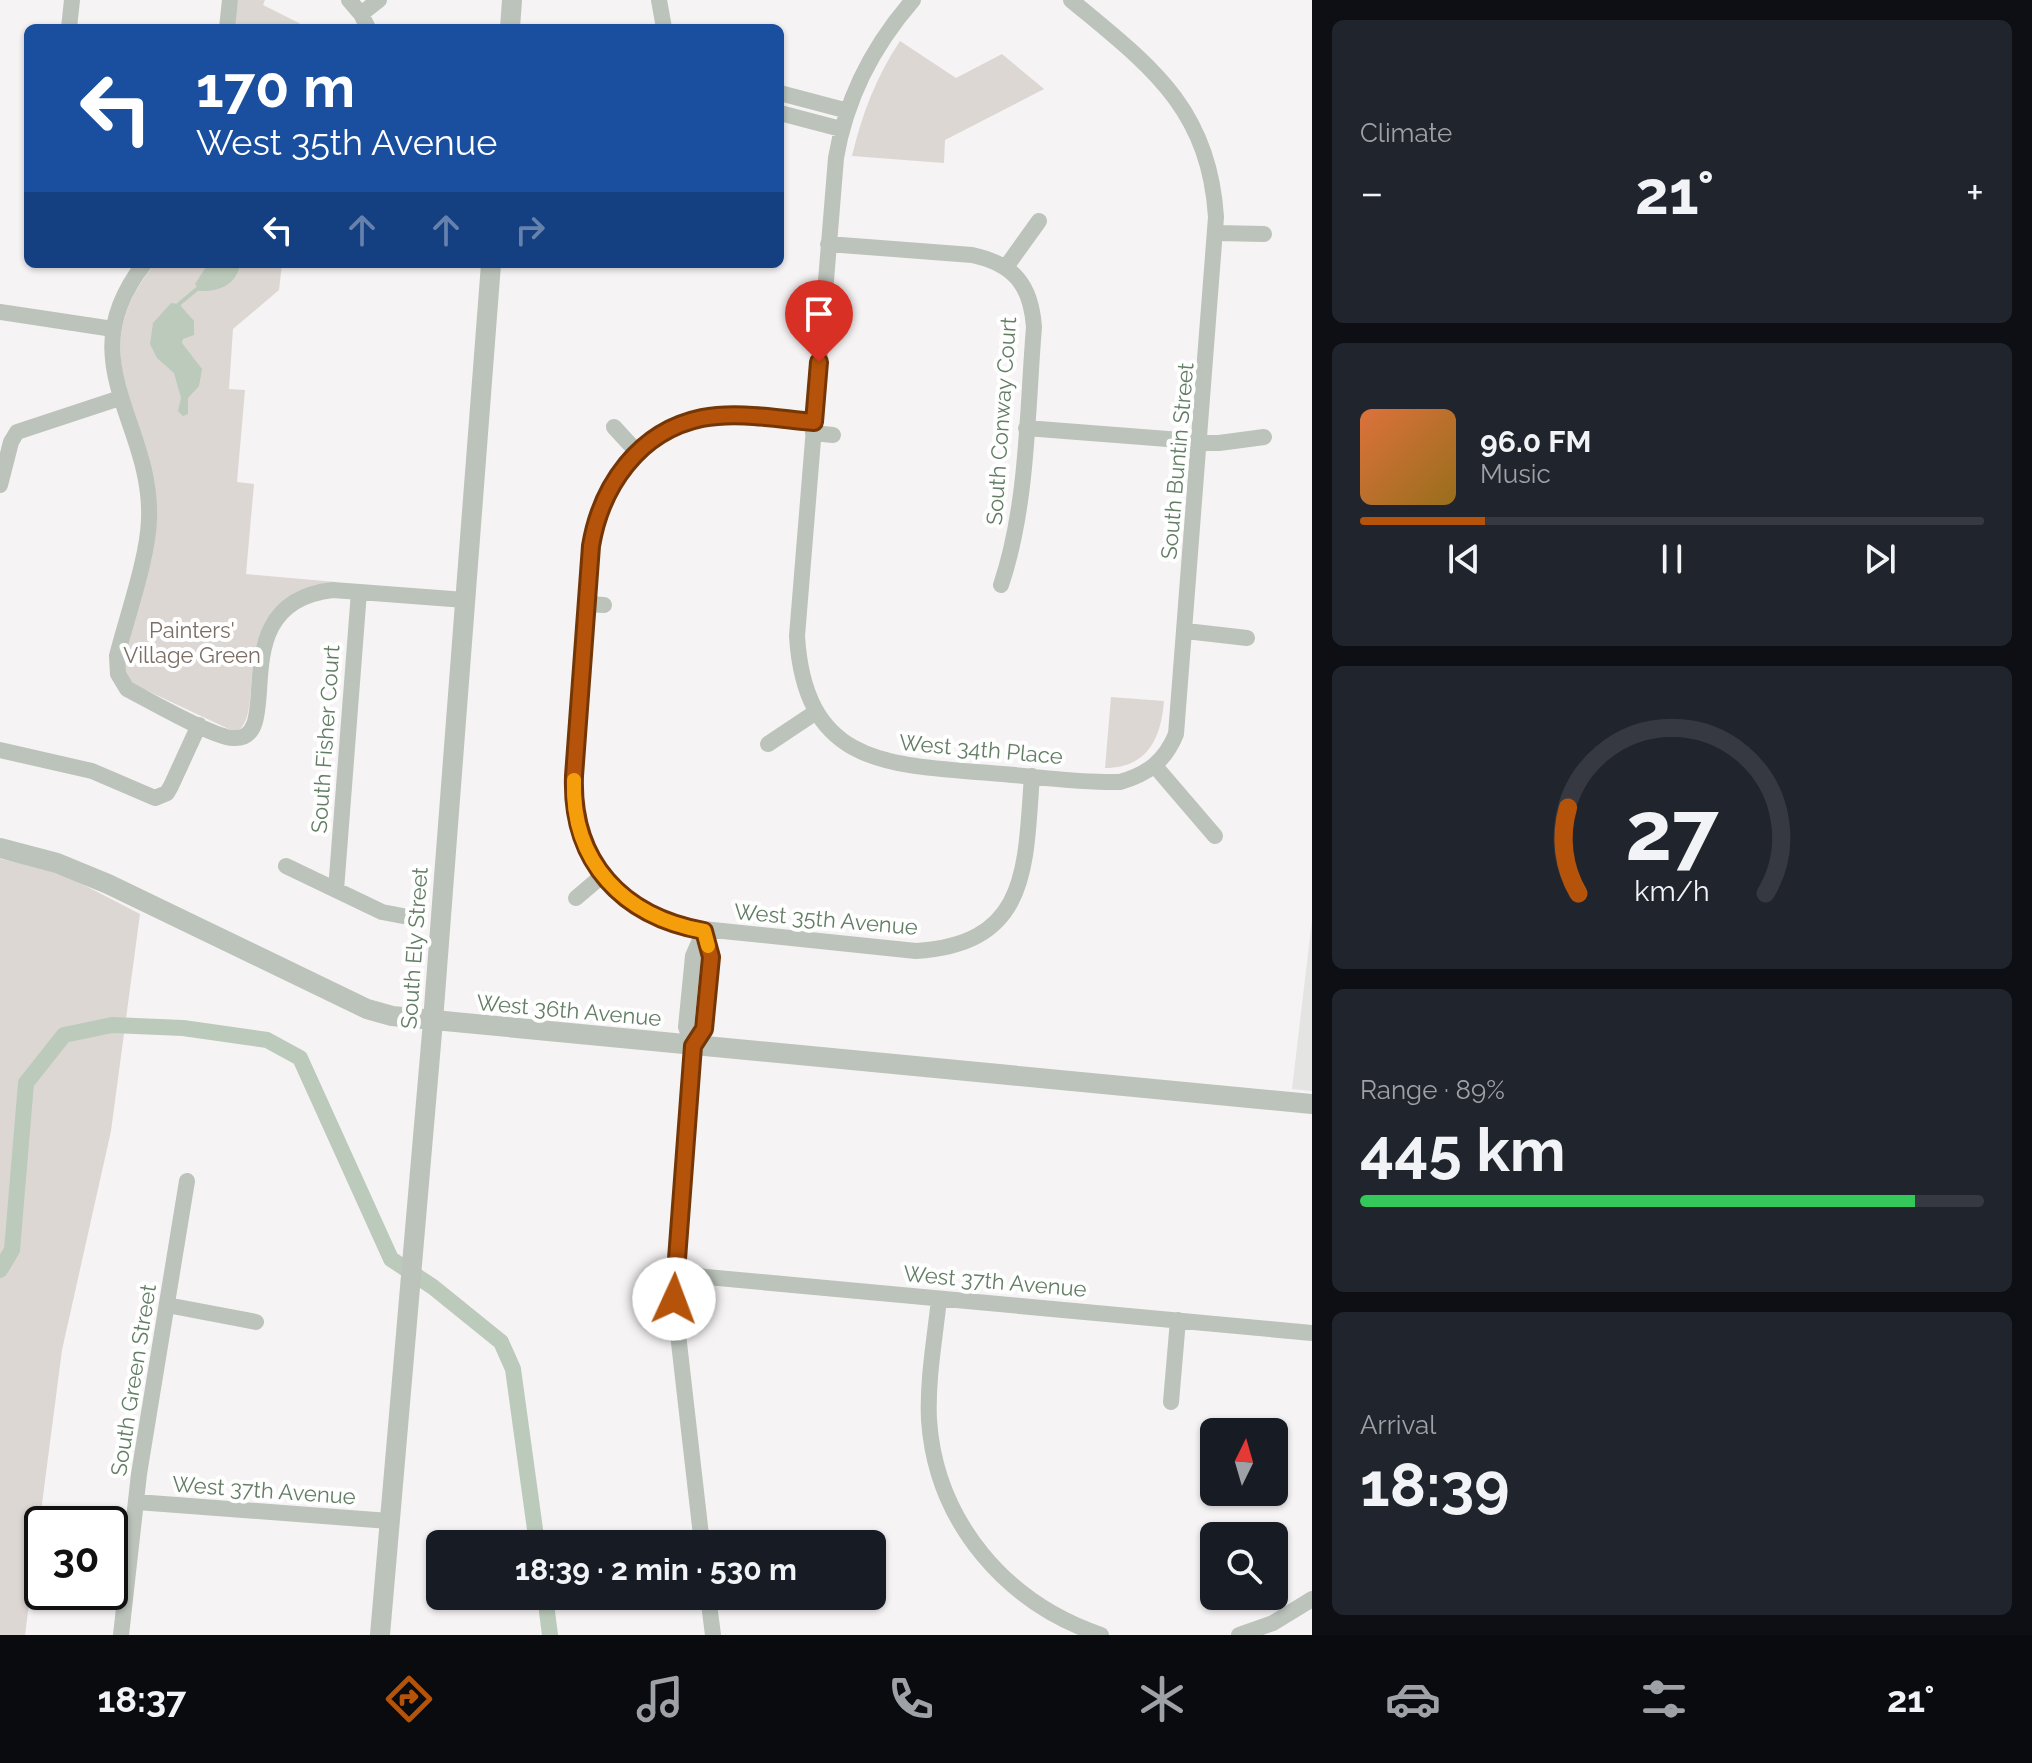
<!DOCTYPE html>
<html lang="en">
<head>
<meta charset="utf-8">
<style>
	body { margin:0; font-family:Raleway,sans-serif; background:#20242c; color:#f1f3f6; height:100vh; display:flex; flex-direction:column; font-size:30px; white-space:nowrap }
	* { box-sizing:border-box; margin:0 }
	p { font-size:26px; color:#9ea1a6 }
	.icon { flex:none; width:44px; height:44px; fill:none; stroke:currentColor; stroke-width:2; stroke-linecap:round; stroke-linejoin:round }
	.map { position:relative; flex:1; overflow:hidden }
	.side { display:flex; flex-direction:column; gap:20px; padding:20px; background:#0d0f14; width:720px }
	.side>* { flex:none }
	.banner { position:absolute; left:24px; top:24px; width:760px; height:244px; border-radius:12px; box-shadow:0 2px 6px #0004; background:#1a4fa0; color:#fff; overflow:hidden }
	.needle { width:52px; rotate:5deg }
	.controls { position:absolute; left:1200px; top:1418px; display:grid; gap:16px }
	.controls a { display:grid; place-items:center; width:88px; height:88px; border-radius:12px; background:#171b24; box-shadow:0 2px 6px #0004; font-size:40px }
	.speed { position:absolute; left:24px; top:1506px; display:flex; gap:16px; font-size:40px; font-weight:700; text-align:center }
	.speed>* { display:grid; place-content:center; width:104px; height:104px; border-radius:50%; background:#171b24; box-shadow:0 2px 6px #0004; line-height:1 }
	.speed .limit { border:4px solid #111; border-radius:12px; background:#fff; color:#111 }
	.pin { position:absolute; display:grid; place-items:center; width:68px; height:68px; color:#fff; margin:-82px -34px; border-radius:50% 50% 50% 0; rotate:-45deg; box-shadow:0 0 8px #0007 }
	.pin .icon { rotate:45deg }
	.me { position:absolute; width:88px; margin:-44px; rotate:2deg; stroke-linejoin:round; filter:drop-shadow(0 0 6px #0008) }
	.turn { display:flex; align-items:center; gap:28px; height:168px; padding:0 40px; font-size:36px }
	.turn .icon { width:104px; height:104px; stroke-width:2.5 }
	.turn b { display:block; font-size:56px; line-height:68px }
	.lanes { display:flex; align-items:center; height:76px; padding:0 40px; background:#0003; justify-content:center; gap:40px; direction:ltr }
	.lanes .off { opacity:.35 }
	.big { font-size:60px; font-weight:700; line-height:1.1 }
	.side .card { flex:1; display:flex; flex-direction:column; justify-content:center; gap:12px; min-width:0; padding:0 28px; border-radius:12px; background:#20242c }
	.side .dial { align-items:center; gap:0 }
	.dial svg { height:208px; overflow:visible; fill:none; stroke:#363941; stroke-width:7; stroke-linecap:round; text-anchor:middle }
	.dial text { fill:#f1f3f6; stroke:none }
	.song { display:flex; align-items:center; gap:24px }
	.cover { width:96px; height:96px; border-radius:12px; background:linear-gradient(135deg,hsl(20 70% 55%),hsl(40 70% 35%)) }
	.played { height:8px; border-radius:4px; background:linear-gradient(90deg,#b45309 20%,#363941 20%) }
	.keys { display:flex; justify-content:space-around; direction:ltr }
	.heat { display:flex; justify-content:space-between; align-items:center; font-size:44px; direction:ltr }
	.charge { height:12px; border-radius:6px; background:linear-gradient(90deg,#34c759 89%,#363941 0) }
	.trip { position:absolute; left:426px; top:1530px; width:460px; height:80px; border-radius:12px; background:#171b24; box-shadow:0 2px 6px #0004; font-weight:700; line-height:80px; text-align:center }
	.tab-bar { display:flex; height:128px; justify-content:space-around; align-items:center; background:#090b0e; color:#9ea1a6 }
	.tab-bar .icon { width:56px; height:56px }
	.tab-bar .current { color:#b45309 }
	.tab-bar b { font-size:36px; color:#f1f3f6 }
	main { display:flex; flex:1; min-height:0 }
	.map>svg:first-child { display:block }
</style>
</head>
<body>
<main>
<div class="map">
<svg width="1312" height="1635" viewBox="0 0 1312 1635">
	<rect width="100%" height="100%" fill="#f6f3f4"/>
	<path fill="#e4e4e2" d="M 1312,920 L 1312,1091 L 1292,1089 Z"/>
	<path fill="#ddd7d4" d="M 238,0 L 265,0 L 263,5 L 299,23 L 304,28 L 234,28 Z
		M 900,41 L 956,78 L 1002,54 L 1044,89 L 945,140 L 944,163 L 852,156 C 862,114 876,77 900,41 Z
		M 155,264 L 282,264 L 279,290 L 233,329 L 229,389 L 245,390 L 237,482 L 254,484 L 246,574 L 336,582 C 216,594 272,718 235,732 L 133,684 L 125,677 L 123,660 L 156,516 C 155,419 77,356 155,264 Z
		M 1111,697 L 1164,701 C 1161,738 1148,768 1105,768 Z
		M 0,859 L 53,869 L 140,914 L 111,1131 L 62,1350 L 25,1635 L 0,1635 Z"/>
	<path fill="#bccabb" d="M 208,264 L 240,264 C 237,285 218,292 199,291 L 195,284 Z
		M 171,303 L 179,304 L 194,321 L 194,335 L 183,339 L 182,343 L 202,369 L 199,386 L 188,398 L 188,414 L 183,416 L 178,411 L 181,398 L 174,373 L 157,358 L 150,344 L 153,323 Z"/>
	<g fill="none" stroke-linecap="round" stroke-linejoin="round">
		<path stroke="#bccabb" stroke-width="4" d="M 179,304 L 197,289"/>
		<path stroke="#bccabb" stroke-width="16" d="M 0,1270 L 12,1250 L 26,1083 L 64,1035 L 112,1025 L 183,1028 L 267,1040 L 300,1058 L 391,1259 L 433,1287 L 501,1342 L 513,1369 L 537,1544
			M 545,1596 L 550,1635"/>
		<path stroke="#bbc3bb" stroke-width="16" d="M 349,0 L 361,14 L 368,28
			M 659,0 L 664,28
			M 913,0 C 873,46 846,98 836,158 L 797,636 C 805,765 887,765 990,773 C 1033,776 1077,783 1120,782 C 1148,774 1165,761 1176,734 L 1216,217 C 1209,107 1149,65 1071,0
			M 361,14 L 379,0
			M 69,28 L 72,0
			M 227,28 L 230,0
			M 780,93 L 848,111
			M 780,113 L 841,129
			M 1217,233 L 1264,234
			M 828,244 L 972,255 C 1014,264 1031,285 1034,327 C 1027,411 1028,505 1001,585
			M 144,264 C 68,361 153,423 149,519 C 148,558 127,616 117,656 L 118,674 L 127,689 C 149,700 212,737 233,738 C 289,741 217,603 333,590 L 465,600
			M 1006,267 L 1039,221
			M 0,312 L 113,329
			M 814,422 C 778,419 738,411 702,418 C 639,431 602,486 591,546 C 587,597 583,648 580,699 C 577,736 569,777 575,815 C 584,872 632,910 684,927 L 916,951 C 1030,944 1025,867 1032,776
			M 614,427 L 637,452
			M 1026,428 L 1219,443 L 1264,437
			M 813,433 L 833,435
			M 0,485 L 11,442 L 17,432 L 120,398
			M 587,604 L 604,605
			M 1186,631 L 1247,638
			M 768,744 L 816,712
			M 0,750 L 92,771 L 155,798 L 167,793 L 171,786 L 199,725
			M 1155,766 L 1215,836
			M 286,866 L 382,912 L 403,916
			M 336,890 L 359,592
			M 576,898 L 603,875
			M 693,1046 L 704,1029 L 711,957 L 704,931
			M 674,1274 L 1312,1333
			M 939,1299 C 935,1338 927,1380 929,1420 C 936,1522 1006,1603 1101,1635
			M 167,1305 L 256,1322
			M 1171,1402 L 1178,1320
			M 137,1502 L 389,1521
			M 702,1544 L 674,1299 L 693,1046 L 686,1027 L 693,956 L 704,931
			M 708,1596 L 713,1635
			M 121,1635 L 139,1474 L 187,1181
			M 1239,1635 L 1273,1623 L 1312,1599"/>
		<path stroke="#bbc3bb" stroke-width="20" d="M 510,28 L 512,0
			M 0,848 L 57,863 L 108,884 L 367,1009 L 392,1016 L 1312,1104
			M 380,1635 L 433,1021 L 491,264"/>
	</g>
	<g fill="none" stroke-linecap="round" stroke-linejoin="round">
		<g stroke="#753606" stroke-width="20">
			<path id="route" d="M 674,1299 L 693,1046 L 704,1029 L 711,957 L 704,931 C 621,916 571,861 574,776 L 591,546 C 601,486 639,431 702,418 C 738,411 778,419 814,422 L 819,362"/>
		</g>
		<use href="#route" stroke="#b45309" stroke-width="14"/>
		<path stroke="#f59e0b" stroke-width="14" d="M 574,780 C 571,863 625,917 704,931 L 708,946"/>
	</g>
	<g text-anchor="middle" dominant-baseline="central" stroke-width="8" stroke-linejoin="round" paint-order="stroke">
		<g font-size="22" fill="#627d64" stroke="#fff">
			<text transform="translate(1001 421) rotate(-86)">South Conway Court</text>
			<text transform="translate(1177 461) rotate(-85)">South Buntin Street</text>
			<text transform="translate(325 739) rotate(-86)">South Fisher Court</text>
			<text transform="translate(981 749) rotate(5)">West 34th Place</text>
			<text transform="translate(826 919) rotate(5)">West 35th Avenue</text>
			<text transform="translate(414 948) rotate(-86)">South Ely Street</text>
			<text transform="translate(569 1010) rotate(5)">West 36th Avenue</text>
			<text transform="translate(995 1281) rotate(5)">West 37th Avenue</text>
			<text transform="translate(133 1380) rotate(-81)">South Green Street</text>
			<text transform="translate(264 1490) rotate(4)">West 37th Avenue</text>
		</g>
		<g font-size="22" fill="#7b6e65" stroke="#fff">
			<text x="192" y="630">Painters'<tspan x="192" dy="25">Village Green</tspan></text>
		</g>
	</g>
</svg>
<div class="controls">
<a><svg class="needle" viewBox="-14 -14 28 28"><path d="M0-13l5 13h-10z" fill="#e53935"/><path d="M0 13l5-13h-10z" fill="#9ea1a6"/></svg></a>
<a><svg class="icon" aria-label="search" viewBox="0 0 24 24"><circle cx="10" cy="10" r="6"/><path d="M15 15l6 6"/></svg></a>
</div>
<div class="speed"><div class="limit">30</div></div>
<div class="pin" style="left:819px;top:362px;background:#d93025"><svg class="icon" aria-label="arrive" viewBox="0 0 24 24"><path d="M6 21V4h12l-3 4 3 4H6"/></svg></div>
<svg class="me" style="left:674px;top:1299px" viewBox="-20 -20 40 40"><circle r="19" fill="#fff"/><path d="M0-13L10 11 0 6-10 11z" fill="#b45309"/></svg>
<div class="trip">18:39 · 2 min · 530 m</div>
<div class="banner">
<div class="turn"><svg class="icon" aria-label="left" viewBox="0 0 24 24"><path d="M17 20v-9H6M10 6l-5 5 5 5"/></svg><div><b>170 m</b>West 35th Avenue</div></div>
<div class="lanes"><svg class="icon" aria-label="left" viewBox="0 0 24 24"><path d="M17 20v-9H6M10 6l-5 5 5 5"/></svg><svg class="icon off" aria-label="ahead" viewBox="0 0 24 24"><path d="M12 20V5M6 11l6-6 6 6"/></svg><svg class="icon off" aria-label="ahead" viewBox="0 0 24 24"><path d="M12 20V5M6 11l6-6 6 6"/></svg><svg class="icon off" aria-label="right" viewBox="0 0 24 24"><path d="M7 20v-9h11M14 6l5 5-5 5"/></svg></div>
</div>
</div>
<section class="side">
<div class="card"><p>Climate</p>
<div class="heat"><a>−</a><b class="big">21°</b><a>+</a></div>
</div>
<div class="card">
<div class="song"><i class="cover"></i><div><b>96.0 FM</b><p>Music</p></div></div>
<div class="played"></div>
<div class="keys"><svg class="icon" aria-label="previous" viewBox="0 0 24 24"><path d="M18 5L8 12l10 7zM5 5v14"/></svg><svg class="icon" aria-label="pause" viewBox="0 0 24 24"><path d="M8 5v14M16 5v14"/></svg><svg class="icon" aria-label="next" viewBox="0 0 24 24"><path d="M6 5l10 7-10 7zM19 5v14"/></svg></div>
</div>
<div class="card dial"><svg viewBox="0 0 100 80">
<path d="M14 69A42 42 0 1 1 86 69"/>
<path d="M14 69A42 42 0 0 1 10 36" stroke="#b45309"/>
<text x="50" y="56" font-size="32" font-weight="700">27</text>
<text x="50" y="72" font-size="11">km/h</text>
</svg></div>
<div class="card"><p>Range · 89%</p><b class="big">445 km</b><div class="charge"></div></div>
<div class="card"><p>Arrival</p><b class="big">18:39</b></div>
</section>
</main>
<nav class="tab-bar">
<b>18:37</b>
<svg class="icon current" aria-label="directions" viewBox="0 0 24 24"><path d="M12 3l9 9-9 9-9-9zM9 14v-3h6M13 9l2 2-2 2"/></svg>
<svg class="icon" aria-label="music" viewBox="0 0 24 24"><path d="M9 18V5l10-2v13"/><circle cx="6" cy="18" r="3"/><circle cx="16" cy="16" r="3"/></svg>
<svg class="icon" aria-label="phone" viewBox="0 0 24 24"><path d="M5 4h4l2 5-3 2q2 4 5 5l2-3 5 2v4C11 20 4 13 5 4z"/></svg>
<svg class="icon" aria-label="climate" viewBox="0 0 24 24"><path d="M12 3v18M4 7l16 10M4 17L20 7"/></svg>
<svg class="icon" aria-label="car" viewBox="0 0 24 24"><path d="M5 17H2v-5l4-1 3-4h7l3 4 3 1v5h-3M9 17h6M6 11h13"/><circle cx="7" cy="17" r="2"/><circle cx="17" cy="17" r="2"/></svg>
<svg class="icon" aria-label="filters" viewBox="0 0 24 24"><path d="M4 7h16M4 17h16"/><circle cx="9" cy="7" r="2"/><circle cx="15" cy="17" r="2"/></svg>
<b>21°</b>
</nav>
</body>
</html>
